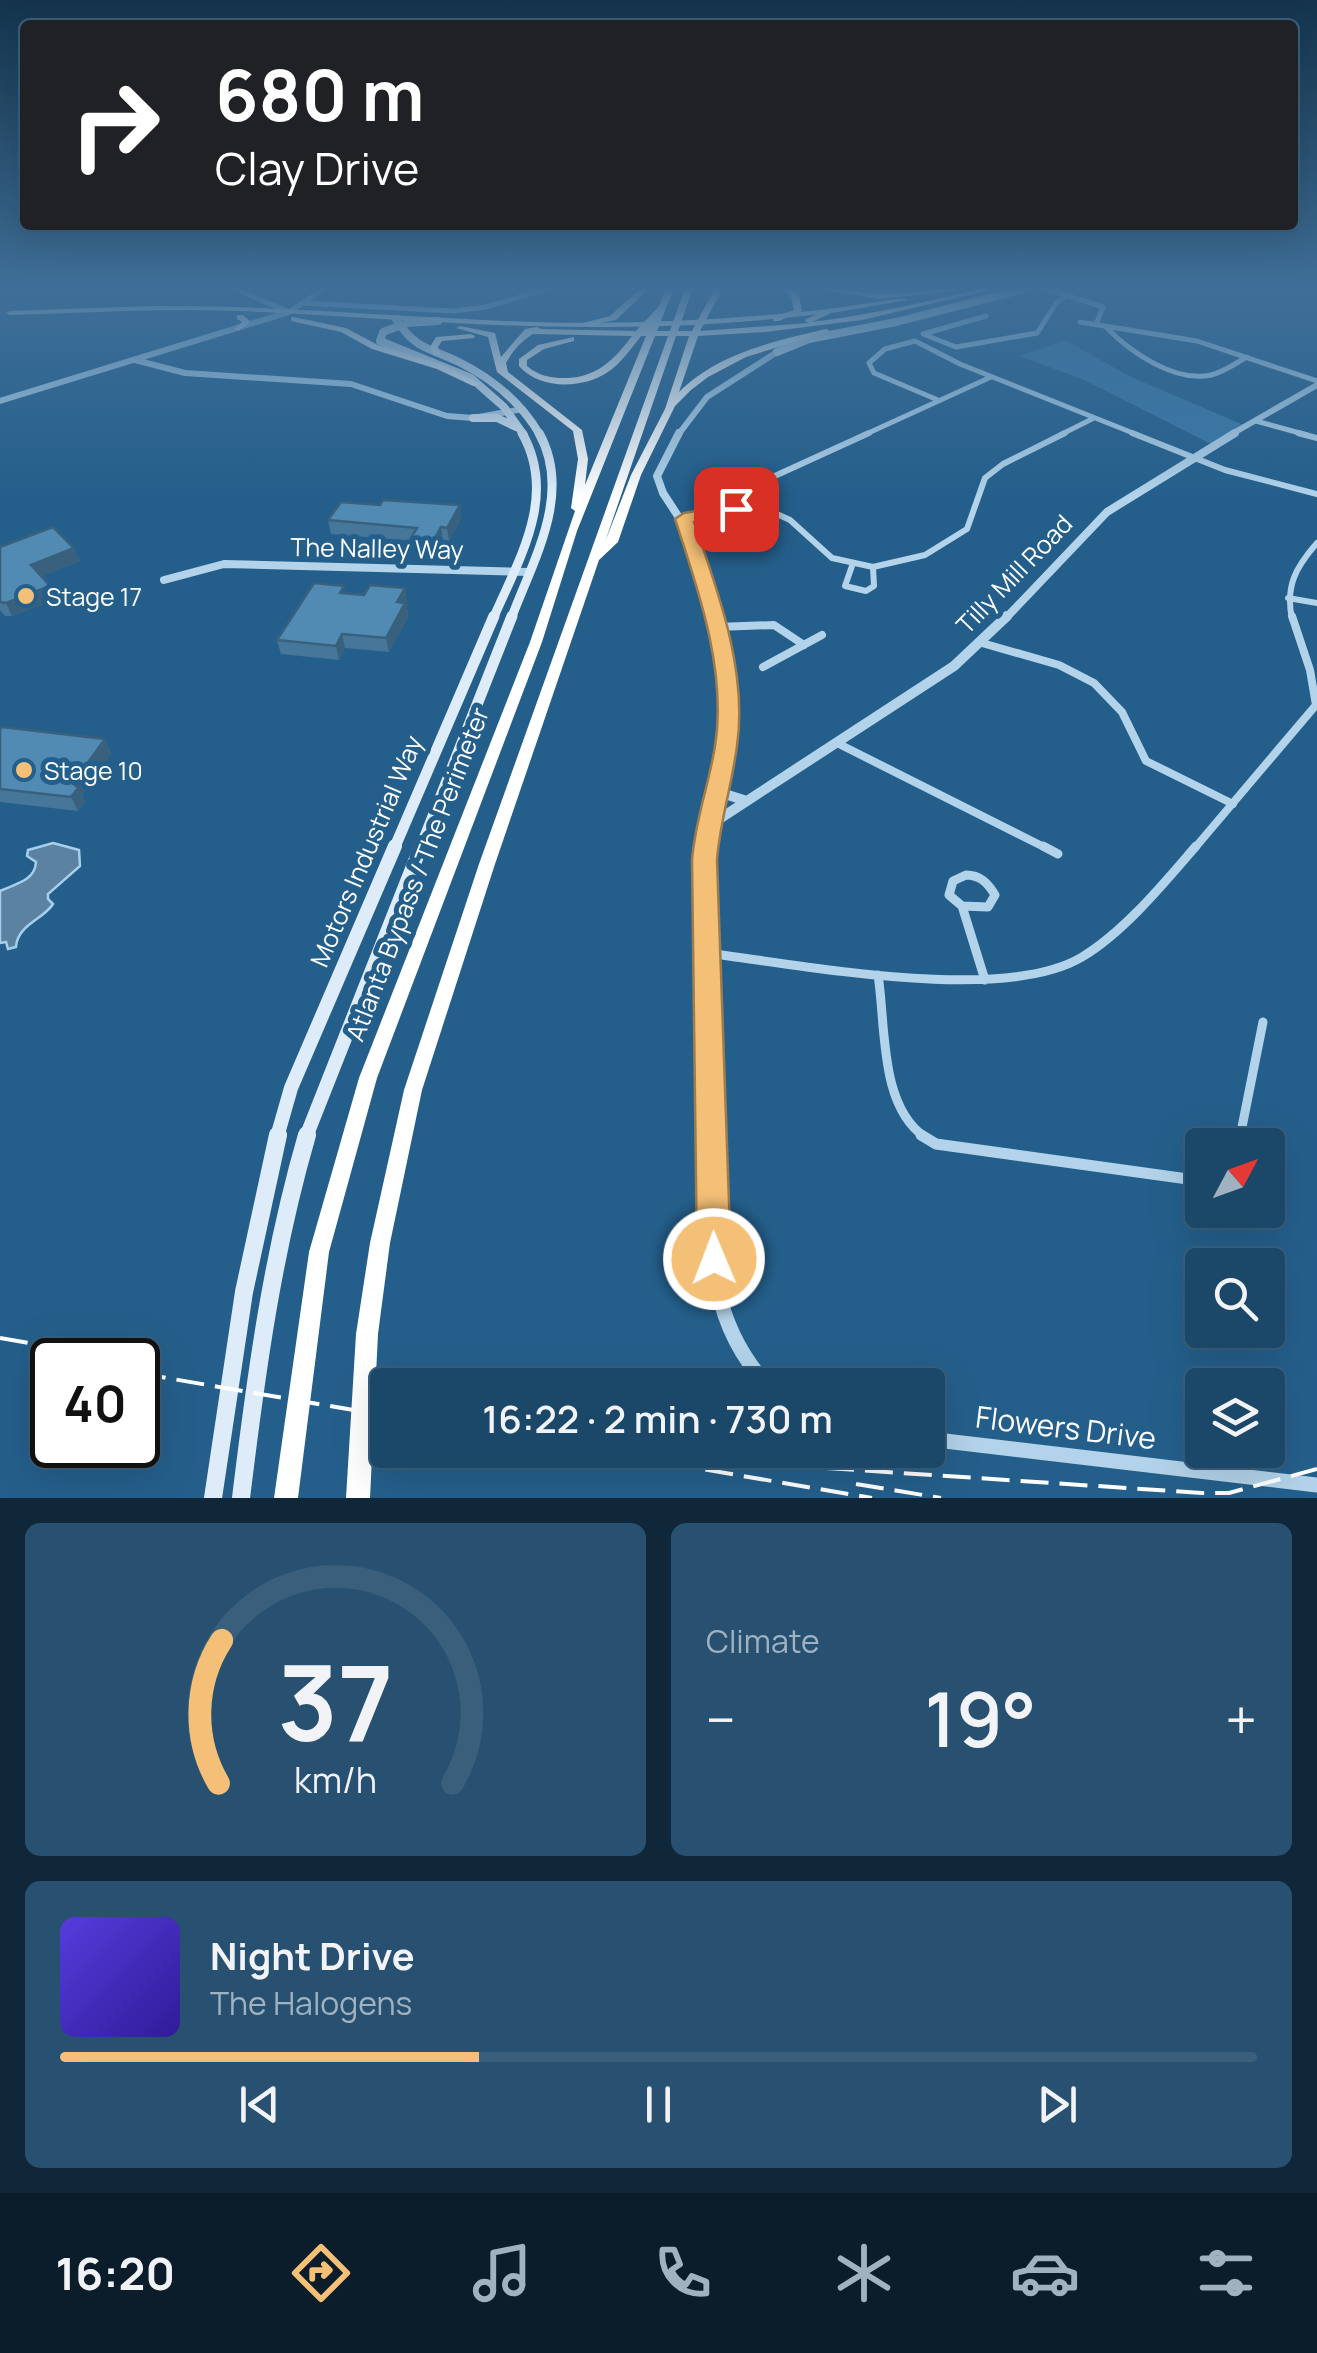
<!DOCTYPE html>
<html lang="en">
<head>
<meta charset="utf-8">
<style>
	body { margin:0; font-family:Manrope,sans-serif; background:#285171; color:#f1f3f6; height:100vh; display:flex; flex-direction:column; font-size:38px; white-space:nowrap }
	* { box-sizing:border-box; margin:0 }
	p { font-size:32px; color:#a0b2c0 }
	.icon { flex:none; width:55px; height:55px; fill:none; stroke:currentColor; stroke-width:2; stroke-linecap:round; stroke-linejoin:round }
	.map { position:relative; height:1498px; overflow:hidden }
	.drawer { display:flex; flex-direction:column; gap:25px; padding:25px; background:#0f2739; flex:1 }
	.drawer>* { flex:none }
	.guide { position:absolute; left:20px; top:20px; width:1278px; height:210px; border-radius:10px; box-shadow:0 10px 40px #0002,0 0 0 2px #395f7c; background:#202124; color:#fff; overflow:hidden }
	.needle { width:65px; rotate:49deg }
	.controls { position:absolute; left:1185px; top:1128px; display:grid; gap:20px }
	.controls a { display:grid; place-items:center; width:100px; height:100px; border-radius:10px; background:#1b4768; box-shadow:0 10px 40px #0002,0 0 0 2px #395f7c; font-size:50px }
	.speed { position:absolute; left:30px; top:1338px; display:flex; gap:20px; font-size:50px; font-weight:700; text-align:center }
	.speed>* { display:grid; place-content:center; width:130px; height:130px; border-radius:50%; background:#1b4768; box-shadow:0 10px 40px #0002,0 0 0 2px #395f7c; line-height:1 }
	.speed .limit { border:5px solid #111; border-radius:15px; background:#fff; color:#111 }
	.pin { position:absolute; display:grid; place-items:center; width:85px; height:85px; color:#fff; margin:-42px; border-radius:20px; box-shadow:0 5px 15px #0006 }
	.me { position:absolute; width:110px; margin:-55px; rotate:359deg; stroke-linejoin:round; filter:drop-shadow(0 0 8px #0008) }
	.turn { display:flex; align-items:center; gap:35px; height:210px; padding:0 30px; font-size:45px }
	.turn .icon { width:130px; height:130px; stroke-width:2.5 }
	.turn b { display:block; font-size:70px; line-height:85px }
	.big { font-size:75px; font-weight:600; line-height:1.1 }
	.drawer .card { flex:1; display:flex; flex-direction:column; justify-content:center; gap:15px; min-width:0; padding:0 35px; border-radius:15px; background:#285171 }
	.drawer .dial { align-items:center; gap:0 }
	.dial svg { height:260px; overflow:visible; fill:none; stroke:#395f7c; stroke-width:7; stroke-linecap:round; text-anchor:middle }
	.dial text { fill:#f1f3f6; stroke:none }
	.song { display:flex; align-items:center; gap:30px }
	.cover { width:120px; height:120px; border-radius:15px; background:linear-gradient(135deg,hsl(250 70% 55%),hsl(250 70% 35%)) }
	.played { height:10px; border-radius:5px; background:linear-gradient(90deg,#f4bf76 35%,#395f7c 35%) }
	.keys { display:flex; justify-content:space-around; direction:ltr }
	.heat { display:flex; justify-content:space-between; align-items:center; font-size:55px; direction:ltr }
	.drawer .tiles { flex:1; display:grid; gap:25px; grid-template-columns:1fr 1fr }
	.card:last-child { grid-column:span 2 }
	.trip { position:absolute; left:370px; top:1368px; width:575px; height:100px; border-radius:10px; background:#1b4768; box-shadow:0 10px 40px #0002,0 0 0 2px #395f7c; font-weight:600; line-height:100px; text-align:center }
	.tabs { display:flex; height:160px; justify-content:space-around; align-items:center; background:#0b1c2a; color:#a0b2c0 }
	.tabs .icon { width:70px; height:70px }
	.tabs .on { color:#f4bf76 }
	.tabs b { font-size:45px; color:#f1f3f6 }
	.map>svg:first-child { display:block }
</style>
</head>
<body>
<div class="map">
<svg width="1317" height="1498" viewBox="0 0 1317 1498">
	<rect width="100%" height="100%" fill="#245f8b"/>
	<path fill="#3979a7" d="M 1065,340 L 1129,376 L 1246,426 L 1213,445 L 1082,379 L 1019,356 Z"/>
	<path fill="#5b82a0" stroke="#a6cfeb" stroke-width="2.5" d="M 53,843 L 79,850 L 80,866 L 48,894 L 48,899 L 53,904 C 44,919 17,925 16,947 L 8,949 L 6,942 L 0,943 L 0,891 C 15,884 35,881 36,862 L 27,856 L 28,850 Z"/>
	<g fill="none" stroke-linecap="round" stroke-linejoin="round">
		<path stroke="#b2d3ea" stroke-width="5" d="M 233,288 L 289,312 L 325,288
			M 1044,288 L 1103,307 L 1097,322
			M 301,303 L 453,311 L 486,307 L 550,288
			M 986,316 L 923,334 L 956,347 L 1037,333 L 1057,302 L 1066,296
			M 1080,322 L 1197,341 L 1317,381
			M 1106,327 C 1130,352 1175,383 1211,375 C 1224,372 1236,363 1247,357
			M 938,400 L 874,373 L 869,363 L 885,349 L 915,341 L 960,364 L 1138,435
			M 1256,421 L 1307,435
			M 864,435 L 991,377
			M 1060,435 L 1094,418"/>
		<path stroke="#b2d3ea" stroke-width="6" d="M 1132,433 L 1225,470 L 1317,494
			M 1298,433 L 1317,438
			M 749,501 L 790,520 L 832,558 L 873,567 L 925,555 L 967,529 L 985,478 L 1003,464 L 1065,433
			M 684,519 L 736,509 L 766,480 L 869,433
			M 853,563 L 845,586 L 866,591 L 874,586 L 873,567
			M 1288,598 L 1317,603
			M 1292,619 C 1285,586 1296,567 1317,543"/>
		<path stroke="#b2d3ea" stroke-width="8" d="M 717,627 L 774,625 L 804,645
			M 982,643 L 1059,665 L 1094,683 L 1122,712 L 1146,761 L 1233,804
			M 763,667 L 822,635
			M 837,743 L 1048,849
			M 1194,849 L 1316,705 L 1310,670 L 1292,616"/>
		<path stroke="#b2d3ea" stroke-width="9" d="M 1043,846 L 1058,854
			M 966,875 C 980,875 988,883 995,895 L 988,907 L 962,906 L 949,895 L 953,881 Z
			M 962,906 L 985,980
			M 706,953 C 798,964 1002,1005 1082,957 C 1124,932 1164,883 1196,846
			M 878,975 C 886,1025 879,1106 925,1137
			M 1240,1137 L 1263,1022"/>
		<path stroke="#b2d3ea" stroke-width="11" d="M 921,1135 L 936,1144 L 1202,1181
			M 1239,1145 L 1241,1135"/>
		<path stroke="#b2d3ea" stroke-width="6" d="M 135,360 L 185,373 L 351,384 L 447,416 L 473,418 L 523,409
			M 0,401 L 289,312
			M 678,435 L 707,397 L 777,352
			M 1230,435 L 1317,385"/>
		<path stroke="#b2d3ea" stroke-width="8" d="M 679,433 L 657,476 L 663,493 L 693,539 L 717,619
			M 164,580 L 224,564 L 529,572
			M 1005,619 L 1107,512 L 1235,433"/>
		<path stroke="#b2d3ea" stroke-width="10" d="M 715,791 L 747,801
			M 707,827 L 954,666 L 1007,616
			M 705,849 C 717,760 742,709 717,616"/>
		<path stroke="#b2d3ea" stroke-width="12" d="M 706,846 L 710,1137"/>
		<path stroke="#b2d3ea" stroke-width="15" d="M 710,1135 C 713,1228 699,1311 767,1385
			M 928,1439 L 1317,1485"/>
		<path stroke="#ddecf8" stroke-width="8" d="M 396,319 C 416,350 428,347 459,362 C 493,379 521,402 540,435
			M 438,321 L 407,323 L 383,332 L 380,341 L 471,378 L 504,407 L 524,435
			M 777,352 L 809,339 L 896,322 L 1028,288
			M 473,418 L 497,418 L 516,427"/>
		<path stroke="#ddecf8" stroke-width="9" d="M 493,619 C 519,559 558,496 522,433
			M 511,619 C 533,560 573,494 539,433"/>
		<path stroke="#ddecf8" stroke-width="11" d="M 394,849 L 494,616
			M 420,849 L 512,616"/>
		<path stroke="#ddecf8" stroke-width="14" d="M 277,1137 L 291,1088 L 395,846
			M 306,1137 L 421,846"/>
		<path stroke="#ddecf8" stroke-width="18" d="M 213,1498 L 244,1292 L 278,1135
			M 241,1498 C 256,1375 272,1255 307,1135"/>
		<path fill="#fafcfe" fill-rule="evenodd" d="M 152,306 C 279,305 406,318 533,322 C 632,325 730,320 829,309 L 833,311 L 829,313 C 756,322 683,327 609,327 C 485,328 362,316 238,311 C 162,308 86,313 10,315 L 6,313 L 10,311 Z
			M 237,315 L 243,315 L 251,322 L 238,331 L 234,329 L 242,322 L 237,319 Z
			M 294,317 L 346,328 L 378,345 L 443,365 L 480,384 L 473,386 L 437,369 L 372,349 L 341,332 L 291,321 L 291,317 Z"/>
		<path fill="#fff" fill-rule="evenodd" d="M 641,288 L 649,288 L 616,320 L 579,327 L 575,325 L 610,316 Z
			M 666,288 L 674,288 L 657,331 L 670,331 L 685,288 L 693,288 L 678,331 L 692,331 L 715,288 L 723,288 L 700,331 L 808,323 L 805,321 L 806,319 L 829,309 L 904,298 L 908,300 L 831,313 L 812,322 C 871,315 928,301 986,288 L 998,288 L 862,320 L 765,332 L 698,336 L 679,392 C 718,353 775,341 826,329 L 830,331 L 746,357 L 708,377 L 691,390 L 675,406 L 641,475 L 618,542 L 599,560 L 495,864 L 422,1090 L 390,1243 L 378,1334 L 370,1498 L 346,1498 L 356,1334 L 370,1243 L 404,1090 L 479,864 L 668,336 L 655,336 L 577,531 L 542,642 L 377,1078 L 329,1252 L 298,1498 L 274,1498 L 309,1252 L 359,1078 L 530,642 L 575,511 L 571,508 L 578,459 L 573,431 L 497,372 L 488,337 L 456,328 L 460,326 L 495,333 L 501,357 L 525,329 L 537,327 L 541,329 L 636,331 L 659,306 ZM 533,334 L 632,336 C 614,360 596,378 565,378 C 550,378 539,376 527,366 L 527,360 L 544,349 L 574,341 L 574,337 L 538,345 L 519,359 L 519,366 C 540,390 583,389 608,372 C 621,363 631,349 641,336 L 646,336 L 585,485 L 588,459 L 582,430 L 508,372 L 506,363 C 513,351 521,341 533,334 ZM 676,336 L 689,336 L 665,409 L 631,475 L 605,542 Z
			M 783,288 L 791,288 L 799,295 L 802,311 L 779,321 L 773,321 L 773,317 L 794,310 L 791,296 Z
			M 813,288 C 835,287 856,293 877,294 C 907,296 936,287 966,288 L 962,290 L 879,299 Z
			M 471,334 L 475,336 L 474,338 L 442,341 L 438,347 L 440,355 L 434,355 L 430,347 L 436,337 Z"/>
		<path stroke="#fff" stroke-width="4" stroke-dasharray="28 11" stroke-linecap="butt" d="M 0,1338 L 130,1360
			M 138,1373 L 388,1416
			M 590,1450 L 872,1498
			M 826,1468 L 1202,1493 L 1229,1493 L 1317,1469
			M 856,1484 L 941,1498"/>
	</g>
	<path fill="#46779a" d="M 380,505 L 461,518 L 449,541 L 443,540 L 436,553 L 413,551 L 412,541 L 331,534 L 328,520 Z
		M 0,547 L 74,548 L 80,561 L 42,576 L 50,586 L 56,599 L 12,616 L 5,616 L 0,610 Z
		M 405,588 L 408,617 L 389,652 L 345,648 L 339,660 L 281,654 L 277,640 L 346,594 L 364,595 Z
		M 0,729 L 105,739 L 111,754 L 82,795 L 85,802 L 78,811 L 0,802 Z"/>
	<path fill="#39617d" d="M 460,505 L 461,518 L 449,541 L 447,528 Z
		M 441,527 L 443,540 L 436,553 L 434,540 Z
		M 74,548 L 80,561 L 37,578 L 31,565 Z
		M 50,586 L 56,599 L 12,616 L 6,603 Z
		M 405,588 L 408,617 L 389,652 L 386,638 L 397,602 Z
		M 342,634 L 345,648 L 339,660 L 336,646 Z
		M 105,739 L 111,754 L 82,795 L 85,802 L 78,811 L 71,797 L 73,783 Z"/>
	<path fill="#518ab3" stroke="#39617d" stroke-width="2.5" d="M 383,500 L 460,505 L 447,528 L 441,527 L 434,540 L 411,538 L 417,528 L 328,520 L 341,502 L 380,505 Z
		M 53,527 L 74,548 L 31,565 L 50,586 L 6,603 L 0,602 L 0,547 Z
		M 314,583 L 344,586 L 340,593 L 364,595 L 370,585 L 405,588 L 397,602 L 405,603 L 386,638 L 342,634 L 336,646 L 277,640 Z
		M 2,727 L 105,739 L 73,783 L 78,788 L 71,797 L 0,789 L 0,729 Z"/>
	<linearGradient id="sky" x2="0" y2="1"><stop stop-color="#14344c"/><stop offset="0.58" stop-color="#3f6f98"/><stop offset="1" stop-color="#3f6f98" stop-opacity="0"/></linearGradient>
	<rect width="1317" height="497" fill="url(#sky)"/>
	<path fill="#f4bf76" stroke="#9f7c4d" stroke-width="2.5" d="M 736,504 L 744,509 L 742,513 L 694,522 C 718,591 748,672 737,746 C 732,785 720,821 717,860 L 731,1259 L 726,1271 L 714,1276 L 702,1271 L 697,1259 L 692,860 C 695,821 709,784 715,746 C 727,671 698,589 675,519 L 684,513 Z"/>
	<g fill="#f4bf76" stroke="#245f8b" stroke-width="4">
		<circle cx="26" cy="596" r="10"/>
		<circle cx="24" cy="770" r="10"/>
	</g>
	<g text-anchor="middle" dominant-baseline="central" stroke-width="10" stroke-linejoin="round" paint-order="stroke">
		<g font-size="25" fill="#fff" stroke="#245f8b">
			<text transform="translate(377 548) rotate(1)">The Nalley Way</text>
			<text transform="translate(1014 574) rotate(-46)">Tilly Mill Road</text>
			<text transform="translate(366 851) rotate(-67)">Motors Industrial Way</text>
			<text transform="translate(417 874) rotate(-69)">Atlanta Bypass / The Perimeter</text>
		</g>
		<g font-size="25" fill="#fff" stroke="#245f8b" text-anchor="start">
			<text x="46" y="596">Stage 17</text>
			<text x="44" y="770">Stage 10</text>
		</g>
		<g font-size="30" fill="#fff" stroke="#245f8b">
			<text transform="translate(1066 1427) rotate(7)">Flowers Drive</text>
		</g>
	</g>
</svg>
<div class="controls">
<a><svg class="needle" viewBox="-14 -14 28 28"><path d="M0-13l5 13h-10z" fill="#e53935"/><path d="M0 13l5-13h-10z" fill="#a0b2c0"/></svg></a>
<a><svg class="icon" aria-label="search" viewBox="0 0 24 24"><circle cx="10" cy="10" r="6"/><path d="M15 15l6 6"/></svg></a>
<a><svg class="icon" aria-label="layers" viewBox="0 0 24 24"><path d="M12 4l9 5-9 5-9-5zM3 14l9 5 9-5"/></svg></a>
</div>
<div class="speed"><div class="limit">40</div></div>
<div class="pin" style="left:736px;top:509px;background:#d93025"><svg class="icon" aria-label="arrive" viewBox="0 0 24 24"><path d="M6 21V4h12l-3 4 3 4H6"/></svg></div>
<svg class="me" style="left:714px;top:1259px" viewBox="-20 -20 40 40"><circle r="17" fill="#f4bf76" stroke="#fff" stroke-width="3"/><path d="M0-11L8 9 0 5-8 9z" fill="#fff"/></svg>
<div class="trip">16:22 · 2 min · 730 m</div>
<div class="guide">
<div class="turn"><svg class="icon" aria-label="right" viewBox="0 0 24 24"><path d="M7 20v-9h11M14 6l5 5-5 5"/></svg><div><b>680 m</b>Clay Drive</div></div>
</div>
</div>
<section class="drawer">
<div class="tiles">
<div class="card dial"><svg viewBox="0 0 100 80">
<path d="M14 69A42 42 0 1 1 86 69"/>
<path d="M14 69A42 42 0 0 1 15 25" stroke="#f4bf76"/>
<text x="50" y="56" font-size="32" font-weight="700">37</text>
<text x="50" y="72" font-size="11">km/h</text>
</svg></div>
<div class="card"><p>Climate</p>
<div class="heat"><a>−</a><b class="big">19°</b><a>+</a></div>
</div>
<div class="card">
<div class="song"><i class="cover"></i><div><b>Night Drive</b><p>The Halogens</p></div></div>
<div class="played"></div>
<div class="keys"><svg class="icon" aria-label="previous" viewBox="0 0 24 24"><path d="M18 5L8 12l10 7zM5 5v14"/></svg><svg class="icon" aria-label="pause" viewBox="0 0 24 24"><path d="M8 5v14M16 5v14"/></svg><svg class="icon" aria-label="next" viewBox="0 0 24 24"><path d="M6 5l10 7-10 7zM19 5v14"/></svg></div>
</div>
</div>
</section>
<nav class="tabs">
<b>16:20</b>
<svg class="icon on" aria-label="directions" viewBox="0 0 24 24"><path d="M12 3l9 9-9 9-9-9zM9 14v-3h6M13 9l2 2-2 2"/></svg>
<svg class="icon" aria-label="music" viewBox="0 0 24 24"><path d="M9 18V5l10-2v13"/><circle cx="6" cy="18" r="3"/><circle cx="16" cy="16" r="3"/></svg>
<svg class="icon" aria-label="phone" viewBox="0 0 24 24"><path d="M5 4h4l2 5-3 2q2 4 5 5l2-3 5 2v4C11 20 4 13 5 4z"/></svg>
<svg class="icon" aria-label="climate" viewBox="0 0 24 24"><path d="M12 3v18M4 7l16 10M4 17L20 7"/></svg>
<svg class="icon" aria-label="car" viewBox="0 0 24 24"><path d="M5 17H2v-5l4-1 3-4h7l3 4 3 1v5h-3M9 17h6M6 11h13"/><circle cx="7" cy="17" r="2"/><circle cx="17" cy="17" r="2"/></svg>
<svg class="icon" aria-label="filters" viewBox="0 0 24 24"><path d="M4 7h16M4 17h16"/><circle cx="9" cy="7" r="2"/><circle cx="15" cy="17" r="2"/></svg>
</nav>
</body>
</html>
